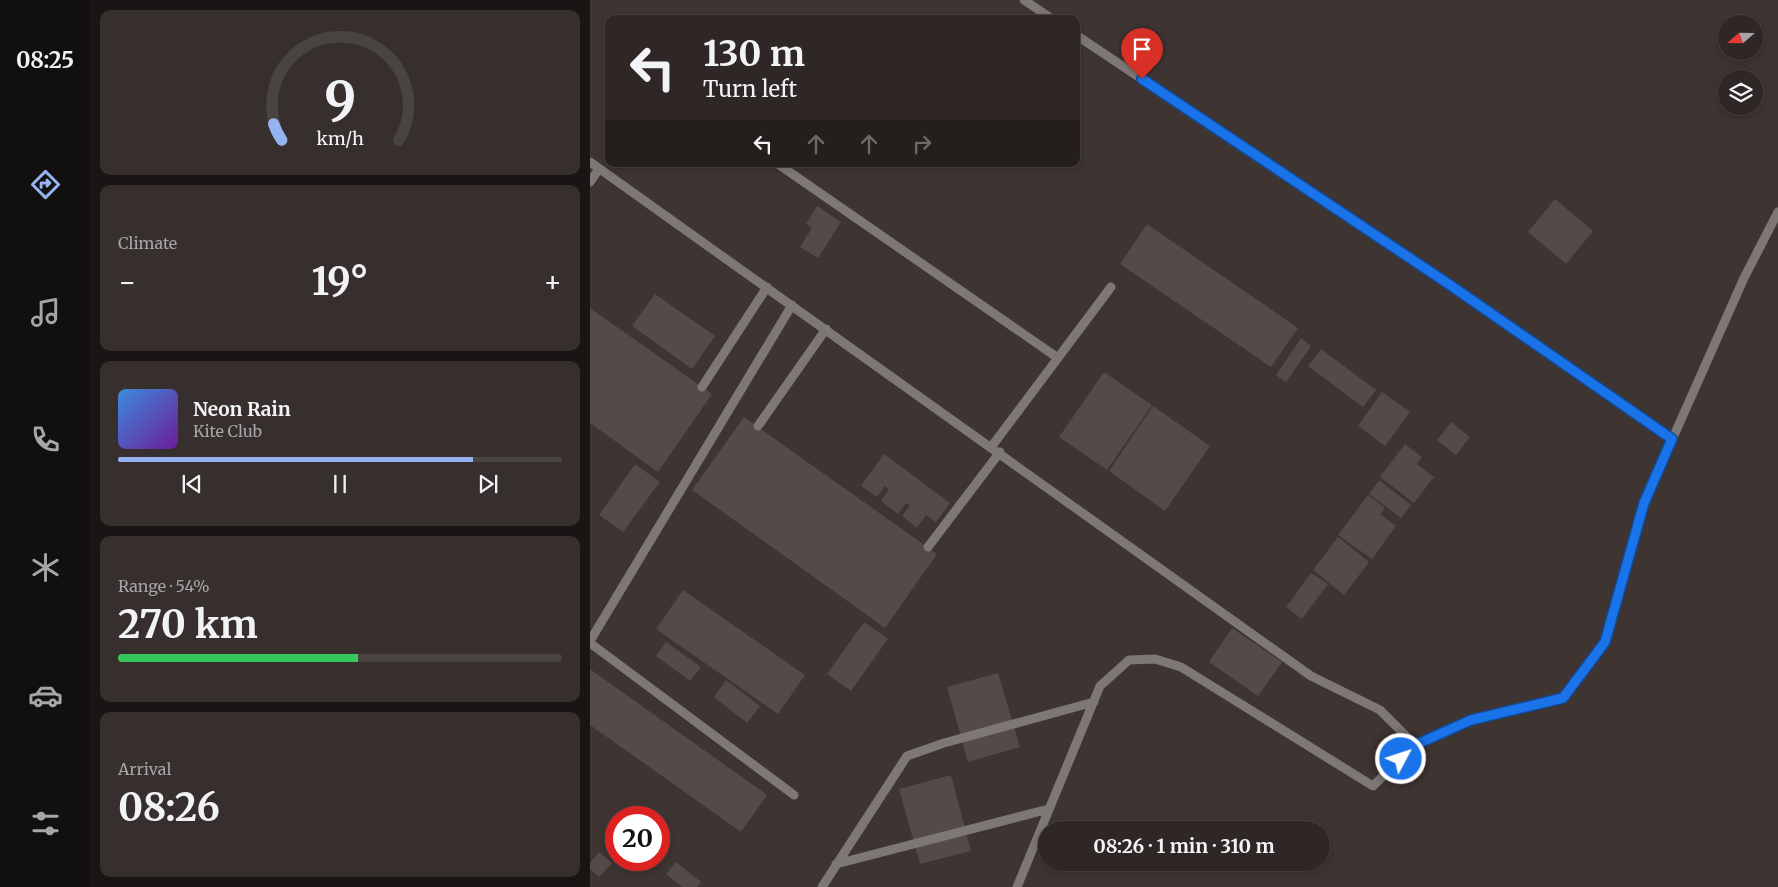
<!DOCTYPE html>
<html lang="en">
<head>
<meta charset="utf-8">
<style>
	body { margin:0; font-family:Merriweather,serif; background:#362f2d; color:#f1f3f6; height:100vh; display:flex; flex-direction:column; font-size:19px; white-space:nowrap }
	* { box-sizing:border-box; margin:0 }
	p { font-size:16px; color:#a7a5a7 }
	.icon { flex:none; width:28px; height:28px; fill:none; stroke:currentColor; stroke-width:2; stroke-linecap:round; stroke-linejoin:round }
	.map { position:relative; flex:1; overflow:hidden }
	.sheet { display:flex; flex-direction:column; gap:10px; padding:10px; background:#191514; width:500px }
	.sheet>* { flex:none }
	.top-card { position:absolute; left:15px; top:15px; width:475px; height:152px; border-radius:10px; box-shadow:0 2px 8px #0003,0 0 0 1px #494442; background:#2e2725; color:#f1f3f6; overflow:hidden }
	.needle { width:32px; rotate:250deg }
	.buttons { position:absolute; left:1128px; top:15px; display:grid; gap:10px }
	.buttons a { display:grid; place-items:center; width:45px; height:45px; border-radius:50%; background:#2e2725; box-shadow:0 2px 8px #0003,0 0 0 1px #494442; font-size:25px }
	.speed { position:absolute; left:15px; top:806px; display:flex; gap:10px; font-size:25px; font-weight:700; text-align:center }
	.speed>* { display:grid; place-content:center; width:65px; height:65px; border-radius:50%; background:#2e2725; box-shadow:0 2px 8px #0003,0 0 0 1px #494442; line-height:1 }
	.speed .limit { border:8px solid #d22; background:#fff; color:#111 }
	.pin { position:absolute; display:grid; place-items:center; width:42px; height:42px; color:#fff; margin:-51px -21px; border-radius:50% 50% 50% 0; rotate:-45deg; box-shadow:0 0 5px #0007 }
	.pin .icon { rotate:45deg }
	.me { position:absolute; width:55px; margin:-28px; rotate:50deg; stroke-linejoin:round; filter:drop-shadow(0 0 4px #0008) }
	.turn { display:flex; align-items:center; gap:18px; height:105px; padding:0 15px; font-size:22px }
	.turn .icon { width:65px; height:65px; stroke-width:2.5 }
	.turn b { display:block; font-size:35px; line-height:42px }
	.lanes { display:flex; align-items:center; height:48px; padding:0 15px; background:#0003; justify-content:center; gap:25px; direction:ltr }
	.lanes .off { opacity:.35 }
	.big { font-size:38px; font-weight:700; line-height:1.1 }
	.sheet .card { flex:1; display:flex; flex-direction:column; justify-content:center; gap:8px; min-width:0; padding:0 18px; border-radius:10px; background:#362f2d }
	.sheet .dial { align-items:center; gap:0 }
	.dial svg { height:130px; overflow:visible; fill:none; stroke:#494442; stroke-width:7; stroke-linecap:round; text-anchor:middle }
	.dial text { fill:#f1f3f6; stroke:none }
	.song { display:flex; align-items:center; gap:15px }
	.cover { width:60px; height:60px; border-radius:8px; background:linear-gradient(135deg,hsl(210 70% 55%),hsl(280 70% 35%)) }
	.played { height:5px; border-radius:2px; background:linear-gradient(90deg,#95b2f1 80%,#494442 80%) }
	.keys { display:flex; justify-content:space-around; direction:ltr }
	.heat { display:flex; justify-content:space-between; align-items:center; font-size:28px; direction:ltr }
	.charge { height:8px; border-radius:4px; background:linear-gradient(90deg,#34c759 54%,#494442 0) }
	.trip { position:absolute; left:448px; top:821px; width:292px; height:50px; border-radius:25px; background:#2e2725; box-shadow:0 2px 8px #0003,0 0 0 1px #494442; font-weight:700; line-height:50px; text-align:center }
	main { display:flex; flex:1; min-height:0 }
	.dock { display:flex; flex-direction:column; width:90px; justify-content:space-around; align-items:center; background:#12100f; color:#a7a5a7 }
	.dock .icon { width:35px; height:35px }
	.dock .on { color:#95b2f1 }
	.dock b { font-size:22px; color:#f1f3f6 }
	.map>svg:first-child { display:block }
</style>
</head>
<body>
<main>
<nav class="dock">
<b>08:25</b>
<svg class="icon on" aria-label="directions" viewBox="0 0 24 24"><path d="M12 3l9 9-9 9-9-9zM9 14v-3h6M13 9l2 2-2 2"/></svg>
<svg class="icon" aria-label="music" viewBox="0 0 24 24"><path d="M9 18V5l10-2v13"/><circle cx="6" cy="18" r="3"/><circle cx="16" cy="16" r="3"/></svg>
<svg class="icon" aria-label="phone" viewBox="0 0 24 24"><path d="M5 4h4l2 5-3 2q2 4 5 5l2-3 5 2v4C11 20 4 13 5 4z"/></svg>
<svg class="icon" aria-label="climate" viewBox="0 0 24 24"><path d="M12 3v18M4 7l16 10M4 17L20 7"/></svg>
<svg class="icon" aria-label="car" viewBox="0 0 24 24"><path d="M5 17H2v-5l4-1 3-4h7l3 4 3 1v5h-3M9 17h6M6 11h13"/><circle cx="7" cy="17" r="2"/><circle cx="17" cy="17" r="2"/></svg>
<svg class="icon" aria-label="filters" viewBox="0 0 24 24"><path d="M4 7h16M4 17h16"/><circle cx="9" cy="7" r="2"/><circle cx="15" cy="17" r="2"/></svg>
</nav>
<section class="sheet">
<div class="card dial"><svg viewBox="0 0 100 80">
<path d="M14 69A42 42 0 1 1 86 69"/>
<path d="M14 69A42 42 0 0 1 9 59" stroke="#95b2f1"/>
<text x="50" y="56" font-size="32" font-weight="700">9</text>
<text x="50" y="72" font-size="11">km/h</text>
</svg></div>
<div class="card"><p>Climate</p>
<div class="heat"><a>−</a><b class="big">19°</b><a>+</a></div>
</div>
<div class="card">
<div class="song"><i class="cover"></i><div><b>Neon Rain</b><p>Kite Club</p></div></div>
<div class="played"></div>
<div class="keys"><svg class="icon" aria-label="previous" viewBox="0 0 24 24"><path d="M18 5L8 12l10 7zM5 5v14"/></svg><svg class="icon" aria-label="pause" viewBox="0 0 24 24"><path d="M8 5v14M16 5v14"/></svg><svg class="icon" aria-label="next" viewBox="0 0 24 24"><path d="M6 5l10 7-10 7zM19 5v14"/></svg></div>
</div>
<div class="card"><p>Range · 54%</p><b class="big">270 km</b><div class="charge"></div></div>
<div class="card"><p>Arrival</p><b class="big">08:26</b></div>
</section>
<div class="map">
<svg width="1188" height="887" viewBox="0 0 1188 887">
	<rect width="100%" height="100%" fill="#3e3431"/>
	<path fill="#554a47" d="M 965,199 L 1003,231 L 976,264 L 938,232 Z
		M 227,206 L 251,222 L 228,258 L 210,247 L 222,228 L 216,224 Z
		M 557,224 L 708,328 L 681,367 L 530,264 Z
		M 65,294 L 125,336 L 102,369 L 42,326 Z
		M 0,308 L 122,394 L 68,472 L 0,423 Z
		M 711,338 L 721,346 L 696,382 L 686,375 Z
		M 731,349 L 786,390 L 773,407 L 718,366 Z
		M 514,372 L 562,405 L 517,470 L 469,437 Z
		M 792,392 L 820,412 L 795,446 L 768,426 Z
		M 563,406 L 620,446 L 575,511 L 519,471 Z
		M 154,417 L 347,554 L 295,628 L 102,490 Z
		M 861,422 L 880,437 L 866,455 L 847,440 Z
		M 815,444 L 832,457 L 827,464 L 844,477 L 824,503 L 790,477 Z
		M 294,454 L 360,503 L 346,522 L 336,515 L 327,528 L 312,516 L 320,505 L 316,503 L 308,514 L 291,501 L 299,490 L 295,486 L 287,497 L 271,486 Z
		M 45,464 L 70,482 L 33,532 L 9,515 Z
		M 789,480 L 821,505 L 811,518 L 779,494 Z
		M 778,495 L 795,508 L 790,514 L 806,526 L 782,559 L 748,535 Z
		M 748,537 L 779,562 L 754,595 L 723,570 Z
		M 721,573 L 738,584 L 712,619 L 696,607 Z
		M 93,590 L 215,675 L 188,714 L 66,629 Z
		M 274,622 L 298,639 L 261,691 L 237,674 Z
		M 642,628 L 692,662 L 668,696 L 619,662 Z
		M 76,642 L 111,667 L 100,681 L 66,656 Z
		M 0,669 L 177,795 L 151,832 L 0,725 Z
		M 408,673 L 430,747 L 378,762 L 357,687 Z
		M 136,680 L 170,706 L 157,723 L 124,697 Z
		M 361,775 L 381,851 L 330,864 L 309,789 Z
		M 9,852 L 22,863 L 9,877 L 0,869 L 0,863 Z
		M 86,862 L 111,882 L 107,887 L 92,887 L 76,874 Z"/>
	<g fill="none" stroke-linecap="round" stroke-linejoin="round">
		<path stroke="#7d7876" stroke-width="9" d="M 434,0 L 462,19
			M 486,35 L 863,287 L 1082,439
			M 0,162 L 721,676 L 790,710 L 825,745 L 881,720 L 973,697 L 1015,642 L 1054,503 L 1154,278 L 1188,212
			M 188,164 L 468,358
			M 0,182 L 9,169
			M 112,387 L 177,287
			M 168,426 L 236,329
			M 402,446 L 521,287
			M 338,547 L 410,452
			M 0,641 L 202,305
			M 0,643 L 204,795
			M 246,864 L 459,809
			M 232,887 L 317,756 L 354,743 L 504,702
			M 427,887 L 510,686 L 539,660 L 565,659 L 591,667 L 783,786 L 825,745"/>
	</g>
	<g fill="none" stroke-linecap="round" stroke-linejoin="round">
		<g stroke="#114b97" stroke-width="12">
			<path id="route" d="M 552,79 L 863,287 L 1082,439 L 1054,503 L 1015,642 L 973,698 L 881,720 L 825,745 L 811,759"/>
		</g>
		<use href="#route" stroke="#1a73e8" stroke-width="9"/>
	</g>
</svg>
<div class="buttons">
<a><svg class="needle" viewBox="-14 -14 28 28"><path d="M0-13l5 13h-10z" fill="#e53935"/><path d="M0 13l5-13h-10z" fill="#a7a5a7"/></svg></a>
<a><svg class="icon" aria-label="layers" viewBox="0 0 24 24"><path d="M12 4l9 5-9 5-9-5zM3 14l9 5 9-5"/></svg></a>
</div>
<div class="speed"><div class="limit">20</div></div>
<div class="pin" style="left:552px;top:79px;background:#d93025"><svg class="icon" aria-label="arrive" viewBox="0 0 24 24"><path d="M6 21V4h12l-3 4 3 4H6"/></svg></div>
<svg class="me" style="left:811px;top:759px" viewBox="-20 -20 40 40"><circle r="17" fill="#1a73e8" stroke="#fff" stroke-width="3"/><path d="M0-11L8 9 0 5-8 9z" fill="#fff"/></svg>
<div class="trip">08:26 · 1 min · 310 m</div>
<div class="top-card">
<div class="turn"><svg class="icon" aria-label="left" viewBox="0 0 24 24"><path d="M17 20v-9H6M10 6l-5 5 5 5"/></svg><div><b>130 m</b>Turn left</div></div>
<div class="lanes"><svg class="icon" aria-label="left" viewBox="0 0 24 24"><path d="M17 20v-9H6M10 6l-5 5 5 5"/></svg><svg class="icon off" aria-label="ahead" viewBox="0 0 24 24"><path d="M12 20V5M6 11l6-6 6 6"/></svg><svg class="icon off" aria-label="ahead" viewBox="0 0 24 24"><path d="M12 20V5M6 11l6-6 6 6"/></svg><svg class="icon off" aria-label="right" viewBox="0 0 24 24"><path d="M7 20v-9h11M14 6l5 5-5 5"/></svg></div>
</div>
</div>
</main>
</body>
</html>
